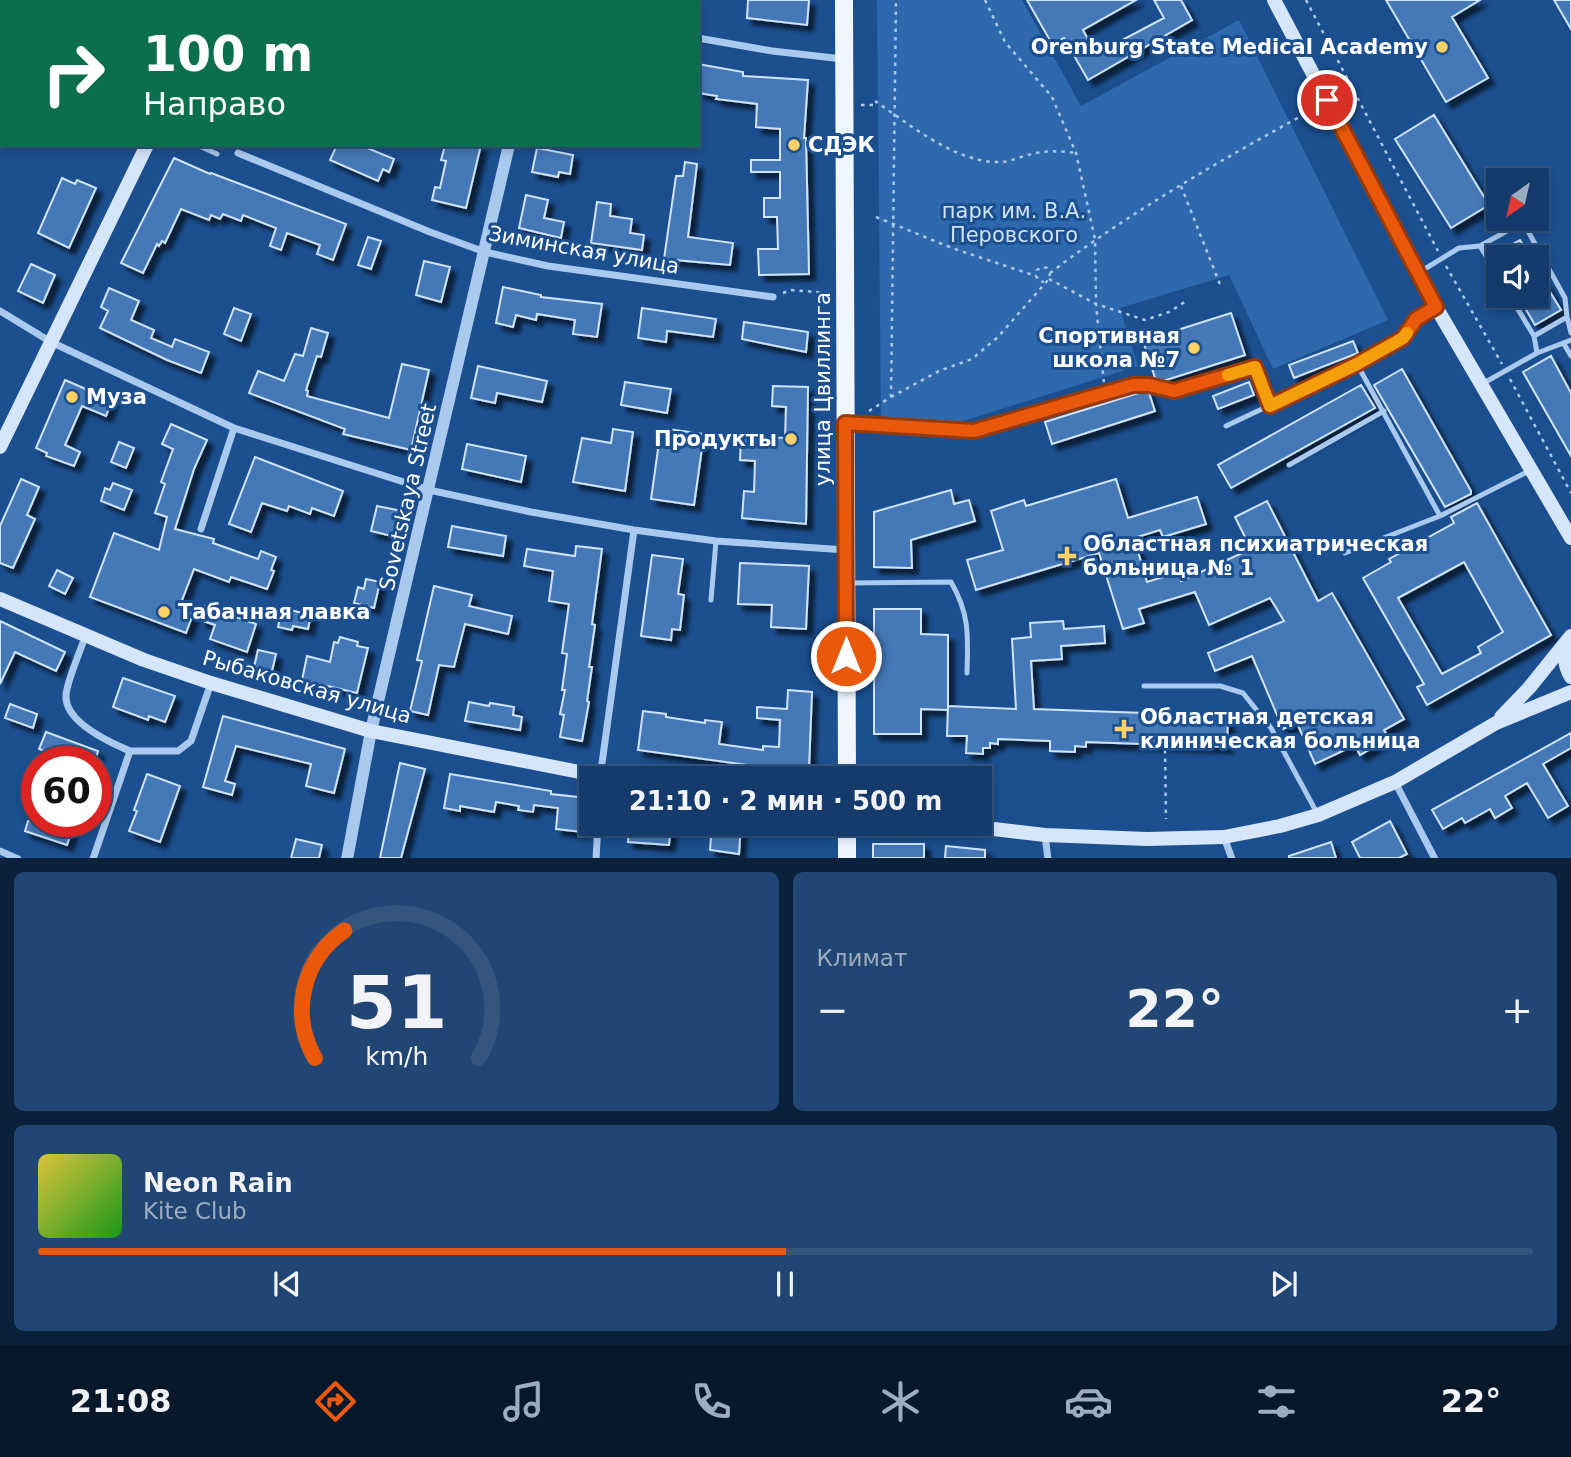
<!DOCTYPE html>
<html lang="ru">
<head>
<meta charset="utf-8">
<style>
	body { margin:0; font-family:"DejaVu Sans",sans-serif; background:#214673; color:#f1f3f6; height:100vh; display:flex; flex-direction:column; font-size:26px; white-space:nowrap }
	* { box-sizing:border-box; margin:0 }
	p { font-size:23px; color:#9dadc1 }
	.icon { flex:none; width:38px; height:38px; fill:none; stroke:currentColor; stroke-width:2; stroke-linecap:round; stroke-linejoin:round }
	.map { position:relative; height:858px; overflow:hidden }
	.details { display:flex; flex-direction:column; gap:14px; padding:14px; background:#0b203b; flex:1 }
	.details>* { flex:none }
	.guide { position:absolute; left:0px; top:0px; width:700px; height:147px; box-shadow:0 4px 10px #0003,0 0 0 2px #33557e; background:#0b6e4f; color:#fff; overflow:hidden }
	.needle { width:46px; rotate:214deg }
	.buttons { position:absolute; left:1486px; top:168px; display:grid; gap:14px }
	.buttons a { display:grid; place-items:center; width:63px; height:63px; border-radius:0px; background:#143b6b; box-shadow:0 4px 10px #0003,0 0 0 2px #33557e; font-size:35px }
	.speed { position:absolute; left:21px; top:746px; display:flex; gap:14px; font-size:35px; font-weight:700; text-align:center }
	.speed>* { display:grid; place-content:center; width:91px; height:91px; border-radius:50%; background:#143b6b; box-shadow:0 4px 10px #0003,0 0 0 2px #33557e; line-height:1 }
	.speed .limit { border:10px solid #d22; background:#fff; color:#111 }
	.pin { position:absolute; display:grid; place-items:center; width:60px; height:60px; color:#fff; margin:-30px; border:4px solid #fff; border-radius:50%; box-shadow:0 2px 7px #0007 }
	.me { position:absolute; width:77px; margin:-38px; rotate:0deg; stroke-linejoin:round; filter:drop-shadow(0 0 5px #0008) }
	.turn { display:flex; align-items:center; gap:24px; height:147px; padding:0 28px; font-size:32px }
	.turn .icon { width:91px; height:91px; stroke-width:2.5 }
	.turn b { display:block; font-size:49px; line-height:60px }
	.big { font-size:52px; font-weight:700; line-height:1.1 }
	.details .card { flex:1; display:flex; flex-direction:column; justify-content:center; gap:10px; min-width:0; padding:0 24px; border-radius:10px; background:#214673 }
	.details .dial { align-items:center; gap:0 }
	.dial svg { height:182px; overflow:visible; fill:none; stroke:#33557e; stroke-width:7; stroke-linecap:round; text-anchor:middle }
	.dial text { fill:#f1f3f6; stroke:none }
	.song { display:flex; align-items:center; gap:21px }
	.cover { width:84px; height:84px; border-radius:10px; background:linear-gradient(135deg,hsl(50 70% 55%),hsl(120 70% 35%)) }
	.played { height:7px; border-radius:4px; background:linear-gradient(90deg,#ea580c 50%,#33557e 50%) }
	.keys { display:flex; justify-content:space-around; direction:ltr }
	.heat { display:flex; justify-content:space-between; align-items:center; font-size:38px; direction:ltr }
	.details .tiles { flex:1; display:grid; gap:14px; grid-template-columns:1fr 1fr }
	.card:last-child { grid-column:span 2 }
	.trip { position:absolute; left:579px; top:766px; width:413px; height:70px; border-radius:0px; background:#143b6b; box-shadow:0 4px 10px #0003,0 0 0 2px #33557e; font-weight:700; line-height:70px; text-align:center }
	.menu { display:flex; height:112px; justify-content:space-around; align-items:center; background:#08182b; color:#9dadc1 }
	.menu .icon { width:49px; height:49px }
	.menu .on { color:#ea580c }
	.menu b { font-size:32px; color:#f1f3f6 }
	.map>svg:first-child { display:block }
</style>
</head>
<body>
<div class="map">
<svg width="1571" height="859" viewBox="0 0 1571 859">
	<defs>
		<filter id="shadow"><feDropShadow dx="6" dy="6" stdDeviation="2" flood-color="#0009"/></filter>
	</defs>
	<rect width="100%" height="100%" fill="#1b4f8f"/>
	<path fill="#2e69ad" d="M 877,0 L 1022,0 L 1081,106 L 1239,20 L 1388,320 L 1273,369 L 1229,275 L 1120,308 L 1138,366 L 954,424 L 881,422 Z"/>
	<path fill="#4478b7" stroke="#cfe3fa" stroke-width="2" fill-rule="evenodd" filter="url(#shadow)" d="M 748,0 L 809,0 L 807,25 L 747,18 Z
		M 1027,0 L 1136,0 L 1083,30 L 1096,54 L 1164,18 L 1154,0 L 1181,0 L 1192,20 L 1088,80 L 1064,38 L 1052,44 Z
		M 1386,0 L 1480,0 L 1452,17 L 1488,78 L 1446,102 Z
		M 1554,0 L 1571,0 L 1571,29 Z
		M 698,64 L 743,72 L 743,76 L 808,80 L 804,138 L 806,138 L 809,274 L 759,275 L 758,249 L 778,249 L 777,217 L 764,217 L 764,198 L 780,198 L 780,172 L 751,172 L 751,160 L 780,160 L 780,129 L 756,127 L 757,104 L 716,99 L 717,96 L 698,93 Z
		M 1434,115 L 1489,205 L 1451,228 L 1395,139 Z
		M 337,145 L 360,145 L 394,159 L 389,172 L 383,169 L 378,181 L 330,160 Z
		M 454,145 L 481,145 L 466,208 L 432,200 L 435,187 L 440,188 L 446,161 L 441,160 L 445,146 L 454,148 Z
		M 537,148 L 573,155 L 570,174 L 559,172 L 558,177 L 532,172 Z
		M 174,158 L 210,174 L 211,173 L 346,224 L 333,260 L 317,254 L 320,245 L 287,233 L 281,250 L 270,246 L 276,228 L 243,215 L 241,221 L 223,214 L 220,219 L 211,215 L 209,220 L 181,209 L 165,243 L 162,241 L 159,246 L 157,244 L 143,273 L 121,263 Z
		M 685,162 L 697,164 L 688,237 L 733,243 L 730,265 L 664,259 L 676,176 L 683,176 Z
		M 62,178 L 75,184 L 77,180 L 96,188 L 69,248 L 38,233 Z
		M 526,195 L 548,200 L 544,218 L 564,222 L 561,238 L 519,228 Z
		M 597,202 L 611,204 L 610,216 L 632,219 L 630,233 L 644,235 L 642,250 L 591,243 Z
		M 368,237 L 381,241 L 371,269 L 358,265 Z
		M 1520,240 L 1530,257 L 1493,257 L 1492,256 Z
		M 424,261 L 450,267 L 441,302 L 416,295 Z
		M 31,264 L 55,275 L 43,303 L 18,291 Z
		M 1536,269 L 1561,310 L 1535,325 L 1518,296 L 1536,296 Z
		M 503,287 L 541,295 L 541,297 L 602,304 L 597,337 L 573,334 L 575,320 L 537,314 L 536,320 L 516,315 L 513,327 L 496,323 Z
		M 109,288 L 139,301 L 131,320 L 154,330 L 151,338 L 172,347 L 175,339 L 209,352 L 201,373 L 167,360 L 100,328 L 108,311 L 101,307 Z
		M 234,308 L 251,314 L 241,341 L 224,334 Z
		M 642,308 L 716,319 L 713,337 L 667,331 L 666,342 L 638,338 Z
		M 1231,313 L 1245,355 L 1160,382 L 1156,381 L 1143,341 Z
		M 744,322 L 808,332 L 806,352 L 742,339 Z
		M 311,328 L 328,333 L 321,357 L 317,356 L 306,390 L 308,391 L 307,396 L 389,418 L 402,364 L 429,370 L 411,450 L 343,434 L 345,429 L 249,393 L 258,371 L 284,381 L 295,354 L 303,356 Z
		M 1353,341 L 1358,353 L 1294,378 L 1289,365 Z
		M 1551,356 L 1571,393 L 1571,456 L 1523,372 Z
		M 478,366 L 547,381 L 542,402 L 497,393 L 495,403 L 471,398 Z
		M 1402,369 L 1471,491 L 1471,494 L 1445,507 L 1374,385 Z
		M 65,380 L 97,394 L 98,392 L 113,398 L 106,416 L 82,406 L 65,445 L 80,452 L 74,466 L 46,456 L 47,453 L 36,448 Z
		M 625,382 L 671,389 L 667,413 L 621,405 Z
		M 1249,382 L 1254,395 L 1218,409 L 1213,396 Z
		M 1361,385 L 1375,408 L 1231,488 L 1218,465 Z
		M 773,386 L 808,387 L 806,524 L 742,518 L 744,491 L 754,492 L 755,461 L 740,460 L 741,436 L 785,438 L 786,407 L 772,406 Z
		M 1148,390 L 1155,411 L 1052,444 L 1045,422 Z
		M 171,424 L 207,440 L 194,469 L 175,529 L 214,539 L 213,543 L 258,559 L 261,551 L 276,557 L 271,570 L 274,571 L 267,589 L 231,577 L 229,582 L 194,569 L 179,608 L 193,614 L 186,633 L 90,597 L 114,533 L 159,550 L 167,517 L 155,513 L 165,484 L 161,482 L 173,449 L 162,444 Z
		M 661,428 L 704,434 L 694,505 L 651,499 Z
		M 613,429 L 633,432 L 625,491 L 573,482 L 582,438 L 611,443 Z
		M 119,442 L 134,448 L 126,468 L 111,462 Z
		M 467,444 L 526,456 L 521,482 L 462,469 Z
		M 255,457 L 343,491 L 334,516 L 312,508 L 310,514 L 289,506 L 287,511 L 262,503 L 251,532 L 229,524 Z
		M 21,479 L 39,487 L 27,515 L 35,519 L 13,568 L 0,563 L 0,526 Z
		M 1116,479 L 1128,518 L 1197,497 L 1206,524 L 1163,537 L 1160,530 L 1134,538 L 1147,582 L 1179,572 L 1181,581 L 1251,549 L 1235,517 L 1267,501 L 1318,601 L 1332,593 L 1404,719 L 1384,730 L 1389,738 L 1360,755 L 1355,745 L 1315,764 L 1297,723 L 1283,729 L 1252,656 L 1215,671 L 1208,653 L 1284,621 L 1270,598 L 1209,625 L 1195,592 L 1139,609 L 1144,623 L 1123,629 L 1099,553 L 976,590 L 967,560 L 1003,550 L 991,511 L 1024,500 L 1026,506 Z
		M 113,483 L 132,490 L 124,510 L 101,501 L 105,488 L 110,490 Z
		M 951,490 L 954,504 L 969,500 L 975,521 L 911,540 L 912,568 L 874,567 L 874,512 Z
		M 1477,503 L 1551,635 L 1427,705 L 1417,687 L 1424,684 L 1363,578 L 1391,562 L 1389,559 L 1454,523 L 1451,517 ZM 1464,562 L 1503,632 L 1478,647 L 1481,653 L 1442,674 L 1398,598 Z
		M 377,506 L 402,511 L 396,537 L 371,531 Z
		M 452,526 L 506,536 L 503,556 L 448,547 Z
		M 576,546 L 602,549 L 592,624 L 595,625 L 589,667 L 592,667 L 587,701 L 589,702 L 582,741 L 560,737 L 564,715 L 560,714 L 565,690 L 562,690 L 567,654 L 562,653 L 569,604 L 549,601 L 553,571 L 524,566 L 527,549 L 575,556 Z
		M 652,555 L 683,559 L 678,594 L 684,595 L 680,630 L 672,629 L 671,640 L 641,636 Z
		M 740,563 L 809,566 L 806,629 L 771,627 L 772,605 L 738,604 Z
		M 57,570 L 73,578 L 65,594 L 49,586 Z
		M 366,579 L 380,582 L 374,608 L 354,603 L 358,587 L 364,589 Z
		M 434,586 L 472,595 L 469,606 L 512,616 L 508,634 L 465,624 L 454,667 L 439,665 L 428,715 L 410,711 L 422,661 L 417,660 Z
		M 205,606 L 256,624 L 247,652 L 210,639 L 215,625 L 200,620 Z
		M 282,608 L 311,615 L 308,629 L 293,626 L 292,630 L 278,627 Z
		M 874,609 L 921,609 L 921,634 L 948,635 L 948,710 L 921,709 L 921,734 L 874,734 Z
		M 0,621 L 65,652 L 56,671 L 15,652 L 0,684 Z
		M 1063,621 L 1064,629 L 1104,626 L 1105,643 L 1061,646 L 1062,659 L 1031,661 L 1034,709 L 1228,716 L 1227,747 L 1086,742 L 1086,747 L 1075,746 L 1075,752 L 1050,751 L 1050,741 L 998,739 L 998,744 L 990,743 L 990,748 L 983,748 L 983,754 L 966,753 L 967,736 L 947,736 L 948,706 L 1016,709 L 1012,639 L 1031,637 L 1030,623 Z
		M 340,637 L 358,642 L 357,646 L 368,648 L 357,693 L 302,680 L 307,656 L 330,662 L 334,642 L 338,643 Z
		M 258,650 L 276,654 L 272,671 L 254,667 Z
		M 123,678 L 175,696 L 165,722 L 149,716 L 148,720 L 113,707 Z
		M 788,690 L 812,692 L 809,769 L 762,767 L 638,750 L 643,711 L 666,714 L 666,717 L 705,723 L 705,720 L 722,722 L 719,744 L 763,750 L 763,746 L 779,747 L 780,720 L 757,718 L 757,707 L 787,709 Z
		M 469,702 L 489,706 L 490,703 L 514,707 L 513,715 L 522,717 L 520,730 L 465,721 Z
		M 10,704 L 37,714 L 33,728 L 5,718 Z
		M 223,716 L 345,749 L 334,793 L 306,786 L 311,764 L 236,746 L 225,781 L 235,784 L 232,795 L 203,787 Z
		M 46,732 L 98,751 L 95,761 L 71,761 L 39,749 Z
		M 1571,733 L 1571,748 L 1543,764 L 1568,806 L 1548,818 L 1527,783 L 1505,796 L 1512,808 L 1495,818 L 1490,809 L 1465,823 L 1462,818 L 1443,829 L 1432,810 Z
		M 400,763 L 425,769 L 401,858 L 380,858 Z
		M 147,774 L 180,786 L 160,842 L 129,831 L 137,811 L 134,810 Z
		M 450,774 L 551,791 L 551,794 L 587,798 L 583,832 L 556,829 L 558,808 L 534,805 L 533,812 L 518,810 L 519,806 L 496,802 L 494,812 L 460,806 L 460,811 L 444,808 Z
		M 28,821 L 75,821 L 67,845 L 25,831 Z
		M 1390,821 L 1407,854 L 1399,858 L 1360,858 L 1352,842 Z
		M 629,824 L 671,824 L 669,845 L 628,842 Z
		M 712,824 L 741,824 L 739,854 L 710,850 Z
		M 296,839 L 322,845 L 319,858 L 291,858 Z
		M 1331,842 L 1336,858 L 1289,858 L 1289,856 Z
		M 873,844 L 924,844 L 924,858 L 873,858 Z
		M 946,846 L 985,850 L 985,858 L 945,858 Z"/>
	<g fill="none" stroke-linecap="round" stroke-linejoin="round">
		<path stroke="#a9c9ee" stroke-width="2.5" stroke-dasharray="3.5 5" stroke-linecap="butt" d="M 985,0 L 1005,42 L 1052,97 L 1076,153 L 1095,239 L 1096,304 L 1104,384
			M 1306,0 L 1438,251
			M 875,101 C 909,124 957,164 1001,162 C 1010,162 1019,157 1028,155 C 1044,150 1060,151 1076,153
			M 861,105 L 875,105
			M 1181,186 L 1221,287
			M 876,217 L 952,248 L 1036,276
			M 1446,266 L 1502,364
			M 1050,273 C 1129,213 1216,163 1303,115
			M 1049,279 L 1096,304 L 1145,320 L 1169,312 L 1188,300
			M 783,293 L 791,290 L 828,293
			M 1510,379 L 1571,493
			M 891,397 L 939,371 L 972,359 L 998,337 L 1049,279 L 1050,273 L 1047,268 L 1042,267 L 1037,270 L 1036,276 L 1039,281 L 1044,282
			M 869,411 L 891,397 L 896,0
			M 1165,750 L 1166,819"/>
		<path stroke="#a9c9ee" stroke-width="5" d="M 676,2 L 676,0
			M 197,145 L 217,154
			M 1480,246 L 1498,276
			M 1418,273 L 1459,248 L 1480,246 L 1523,222 L 1565,298 L 1567,317
			M 1510,296 L 1534,336 L 1537,353
			M 1534,336 L 1567,317 L 1571,333
			M 1564,344 L 1571,356
			M 1357,364 L 1440,516 L 1531,470
			M 1482,384 L 1537,353 L 1571,340
			M 849,423 L 974,431 L 1133,385 L 1149,385 L 1173,391 L 1255,367 L 1270,406
			M 1226,426 L 1357,364 L 1403,338 L 1416,319 L 1433,308
			M 1289,465 L 1384,411
			M 1345,553 L 1440,516
			M 849,583 L 951,582 C 970,615 968,636 967,673
			M 711,600 L 716,541
			M 1144,686 L 1220,686 L 1243,693 L 1271,728 L 1317,813"/>
		<path stroke="#a9c9ee" stroke-width="7" d="M 526,0 L 532,2
			M 0,25 L 2,26
			M 698,38 L 772,51 L 843,59
			M 238,153 L 430,232 L 485,252 L 548,266 L 773,297
			M 0,311 L 51,342 L 234,428 L 429,490 L 531,512 L 634,530 L 716,541 L 846,550
			M 201,529 L 234,428
			M 85,637 C 80,652 67,681 66,695 C 64,722 111,743 130,751
			M 600,778 L 634,530
			M 1395,782 L 1435,859
			M 1045,835 L 1048,859
			M 1224,837 L 1232,859
			M 0,851 L 18,859
			M 93,859 L 130,751 L 178,751 L 191,741 L 211,683
			M 596,859 L 598,824"/>
		<path stroke="#a9c9ee" stroke-width="12" d="M 541,2 L 542,0
			M 347,859 L 371,731 L 509,145"/>
		<path stroke="#d6e6fa" stroke-width="14" d="M 1274,0 L 1436,307 L 1571,538
			M 216,2 L 217,0
			M 0,447 L 147,145
			M 0,599 L 144,660 L 211,683 L 371,731 L 615,779
			M 1566,643 C 1564,656 1564,665 1571,677
			M 1501,717 L 1529,688 L 1571,636
			M 951,824 L 1045,835 L 1147,839 L 1224,837 L 1280,826 L 1318,815 L 1395,782 L 1496,723 L 1571,692"/>
		<path stroke="#f0f6ff" stroke-width="18" d="M 844,0 L 847,779
			M 847,824 L 847,859"/>
	</g>
	<g fill="none" stroke-linecap="round" stroke-linejoin="round">
		<g stroke="#983908" stroke-width="18">
			<path id="route" d="M 846,656 L 845,423 L 974,431 L 1133,385 L 1149,385 L 1174,391 L 1255,367 L 1270,406 L 1357,364 L 1403,338 L 1416,319 L 1436,307 L 1327,100"/>
		</g>
		<use href="#route" stroke="#ea580c" stroke-width="12"/>
		<path stroke="#f59e0b" stroke-width="12" d="M 1228,375 L 1255,367 L 1270,406 L 1357,364 L 1403,338 L 1407,333"/>
	</g>
	<g fill="#ffd166" stroke="#1b4f8f" stroke-width="2.5">
		<circle cx="1442" cy="47" r="7"/>
		<circle cx="794" cy="145" r="7"/>
		<circle cx="1194" cy="348" r="7"/>
		<circle cx="72" cy="397" r="7"/>
		<circle cx="791" cy="439" r="7"/>
		<path d="M1063.5 545.5h7v7h7v7h-7v7h-7v-7h-7v-7h7z"/>
		<circle cx="164" cy="612" r="7"/>
		<path d="M1120.5 718.5h7v7h7v7h-7v7h-7v-7h-7v-7h7z"/>
	</g>
	<g text-anchor="middle" dominant-baseline="central" stroke-width="6" stroke-linejoin="round" paint-order="stroke">
		<g font-size="21" font-weight="bold" fill="#fff" stroke="#1b4f8f" text-anchor="start">
			<text x="1428" y="47" text-anchor="end">Orenburg State Medical Academy</text>
			<text x="808" y="145">СДЭК</text>
			<text x="1180" y="336" text-anchor="end">Спортивная<tspan x="1180" dy="24">школа №7</tspan></text>
			<text x="86" y="397">Муза</text>
			<text x="777" y="439" text-anchor="end">Продукты</text>
			<text x="1083" y="544">Областная психиатрическая<tspan x="1083" dy="24">больница № 1</tspan></text>
			<text x="178" y="612">Табачная лавка</text>
			<text x="1140" y="717">Областная детская<tspan x="1140" dy="24">клиническая больница</tspan></text>
		</g>
		<g font-size="21" fill="#cfe3fa" stroke="#1b4f8f">
			<text x="1014" y="211">парк им. В.А.<tspan x="1014" dy="24">Перовского</tspan></text>
		</g>
		<g font-size="21" fill="#fff" stroke="#1b4f8f">
			<text transform="translate(584 250) rotate(10)">Зиминская улица</text>
			<text transform="translate(823 389) rotate(-90)">улица Цвиллинга</text>
			<text transform="translate(408 497) rotate(-77)">Sovetskaya Street</text>
			<text transform="translate(307 687) rotate(16)">Рыбаковская улица</text>
		</g>
	</g>
</svg>
<div class="buttons">
<a><svg class="needle" viewBox="-14 -14 28 28"><path d="M0-13l5 13h-10z" fill="#e53935"/><path d="M0 13l5-13h-10z" fill="#9dadc1"/></svg></a>
<a><svg class="icon" aria-label="sound" viewBox="0 0 24 24"><path d="M4 9h4l5-4v14l-5-4H4zM17 9q2 3 0 6"/></svg></a>
</div>
<div class="speed"><div class="limit">60</div></div>
<div class="pin" style="left:1327px;top:100px;background:#d93025"><svg class="icon" aria-label="arrive" viewBox="0 0 24 24"><path d="M6 21V4h12l-3 4 3 4H6"/></svg></div>
<svg class="me" style="left:846px;top:656px" viewBox="-20 -20 40 40"><circle r="17" fill="#ea580c" stroke="#fff" stroke-width="3"/><path d="M0-11L8 9 0 5-8 9z" fill="#fff"/></svg>
<div class="trip">21:10 · 2 мин · 500 m</div>
<div class="guide">
<div class="turn"><svg class="icon" aria-label="right" viewBox="0 0 24 24"><path d="M7 20v-9h11M14 6l5 5-5 5"/></svg><div><b>100 m</b>Направо</div></div>
</div>
</div>
<section class="details">
<div class="tiles">
<div class="card dial"><svg viewBox="0 0 100 80">
<path d="M14 69A42 42 0 1 1 86 69"/>
<path d="M14 69A42 42 0 0 1 27 13" stroke="#ea580c"/>
<text x="50" y="56" font-size="32" font-weight="700">51</text>
<text x="50" y="72" font-size="11">km/h</text>
</svg></div>
<div class="card"><p>Климат</p>
<div class="heat"><a>−</a><b class="big">22°</b><a>+</a></div>
</div>
<div class="card">
<div class="song"><i class="cover"></i><div><b>Neon Rain</b><p>Kite Club</p></div></div>
<div class="played"></div>
<div class="keys"><svg class="icon" aria-label="previous" viewBox="0 0 24 24"><path d="M18 5L8 12l10 7zM5 5v14"/></svg><svg class="icon" aria-label="pause" viewBox="0 0 24 24"><path d="M8 5v14M16 5v14"/></svg><svg class="icon" aria-label="next" viewBox="0 0 24 24"><path d="M6 5l10 7-10 7zM19 5v14"/></svg></div>
</div>
</div>
</section>
<nav class="menu">
<b>21:08</b>
<svg class="icon on" aria-label="directions" viewBox="0 0 24 24"><path d="M12 3l9 9-9 9-9-9zM9 14v-3h6M13 9l2 2-2 2"/></svg>
<svg class="icon" aria-label="music" viewBox="0 0 24 24"><path d="M9 18V5l10-2v13"/><circle cx="6" cy="18" r="3"/><circle cx="16" cy="16" r="3"/></svg>
<svg class="icon" aria-label="phone" viewBox="0 0 24 24"><path d="M5 4h4l2 5-3 2q2 4 5 5l2-3 5 2v4C11 20 4 13 5 4z"/></svg>
<svg class="icon" aria-label="climate" viewBox="0 0 24 24"><path d="M12 3v18M4 7l16 10M4 17L20 7"/></svg>
<svg class="icon" aria-label="car" viewBox="0 0 24 24"><path d="M5 17H2v-5l4-1 3-4h7l3 4 3 1v5h-3M9 17h6M6 11h13"/><circle cx="7" cy="17" r="2"/><circle cx="17" cy="17" r="2"/></svg>
<svg class="icon" aria-label="filters" viewBox="0 0 24 24"><path d="M4 7h16M4 17h16"/><circle cx="9" cy="7" r="2"/><circle cx="15" cy="17" r="2"/></svg>
<b>22°</b>
</nav>
</body>
</html>
